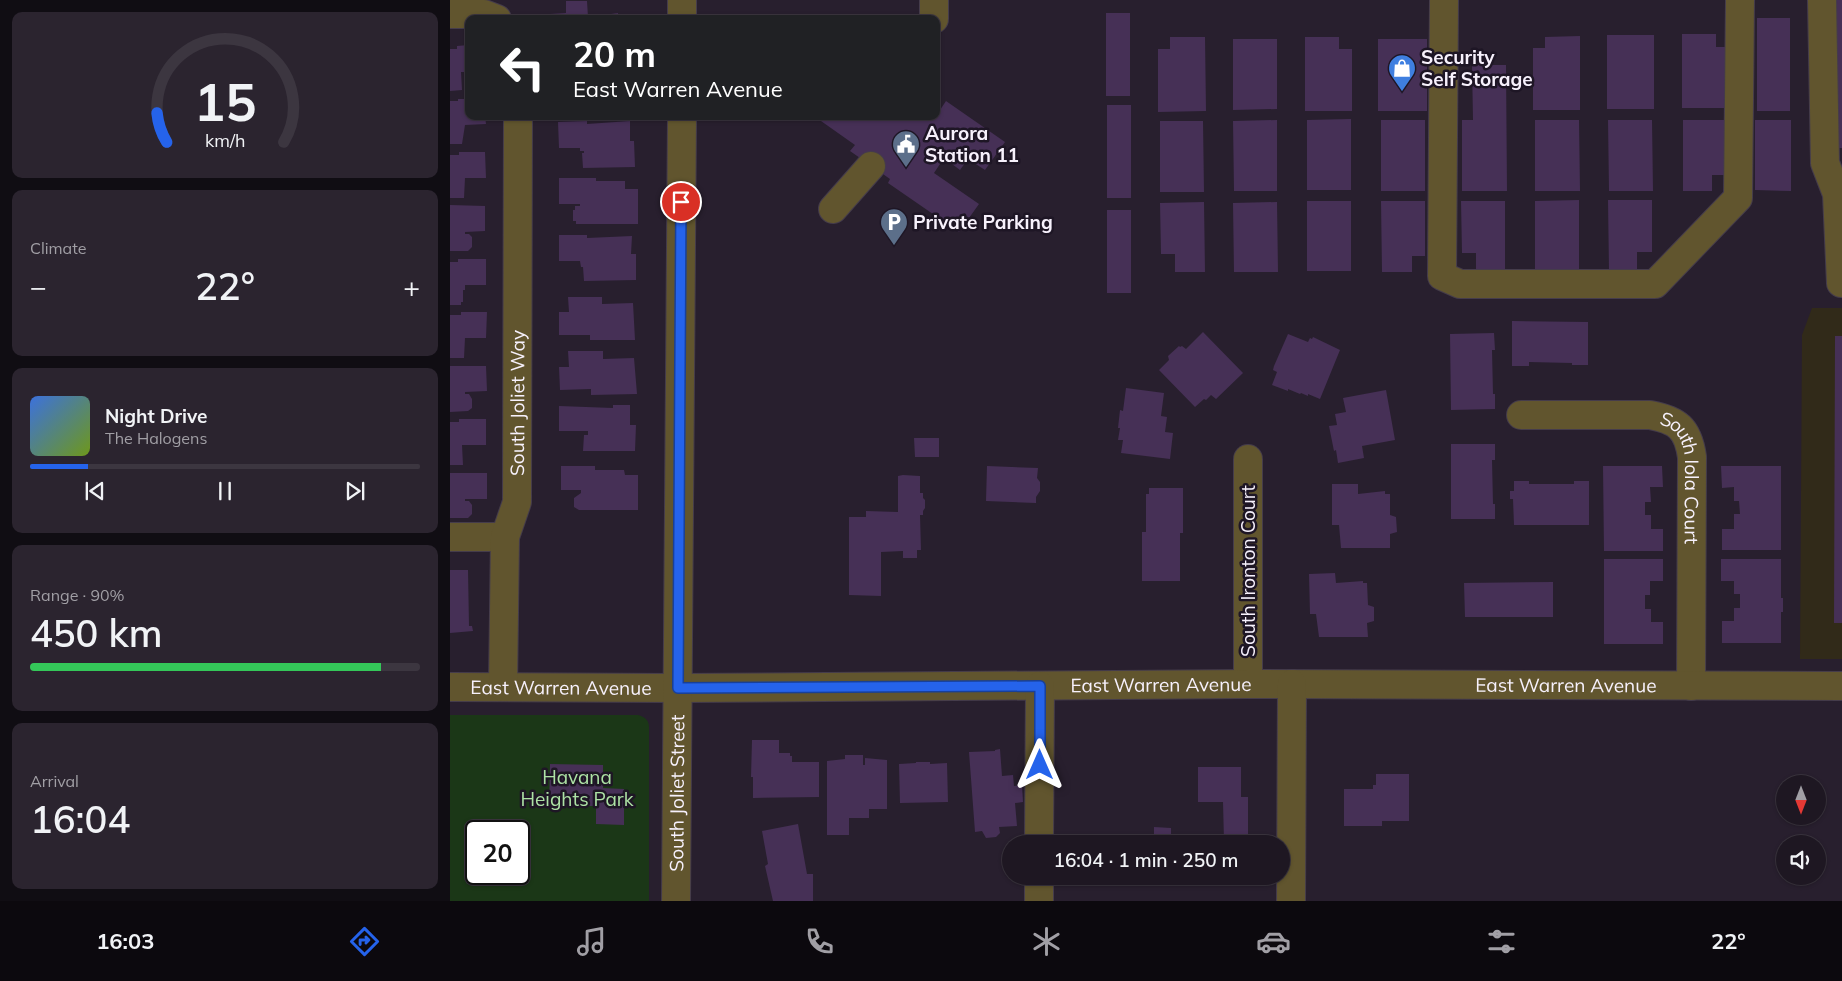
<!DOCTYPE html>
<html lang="en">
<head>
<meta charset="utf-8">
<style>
	body { margin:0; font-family:Mulish,sans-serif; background:#2b242f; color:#f1f3f6; height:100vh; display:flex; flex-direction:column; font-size:19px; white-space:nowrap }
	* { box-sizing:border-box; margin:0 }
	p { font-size:16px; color:#a19fa5 }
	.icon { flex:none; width:28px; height:28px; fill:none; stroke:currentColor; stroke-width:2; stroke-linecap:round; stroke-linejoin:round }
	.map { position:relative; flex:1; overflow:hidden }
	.details { display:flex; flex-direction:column; gap:12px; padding:12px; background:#100d13; width:450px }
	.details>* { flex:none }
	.hud { position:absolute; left:15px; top:15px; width:475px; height:105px; border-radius:10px; box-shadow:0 1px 4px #0004,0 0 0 1px #3c3640; background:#202124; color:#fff; overflow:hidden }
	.needle { width:32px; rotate:180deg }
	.tools { position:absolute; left:1326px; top:775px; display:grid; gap:10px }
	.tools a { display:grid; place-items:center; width:50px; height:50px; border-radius:50%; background:#1e1722; box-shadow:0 1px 4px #0004,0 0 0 1px #3c3640; font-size:25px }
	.speed { position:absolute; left:15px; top:820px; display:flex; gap:10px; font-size:25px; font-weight:700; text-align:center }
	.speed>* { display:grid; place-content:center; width:65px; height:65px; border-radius:50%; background:#1e1722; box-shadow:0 1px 4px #0004,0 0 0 1px #3c3640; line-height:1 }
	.speed .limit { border:2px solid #111; border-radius:8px; background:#fff; color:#111 }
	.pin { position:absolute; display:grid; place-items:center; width:42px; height:42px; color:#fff; margin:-21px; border:2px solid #fff; border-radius:50%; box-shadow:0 1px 5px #0007 }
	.me { position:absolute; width:55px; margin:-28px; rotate:0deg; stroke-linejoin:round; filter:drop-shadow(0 0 4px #0008) }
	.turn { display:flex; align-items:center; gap:18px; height:105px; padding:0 25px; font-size:22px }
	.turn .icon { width:65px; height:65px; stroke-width:2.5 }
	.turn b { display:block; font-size:35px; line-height:42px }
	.big { font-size:38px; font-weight:600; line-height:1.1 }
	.details .tile { flex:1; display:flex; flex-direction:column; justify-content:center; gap:8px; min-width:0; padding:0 18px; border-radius:10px; background:#2b242f }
	.details .dial { align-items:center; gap:0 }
	.dial svg { height:130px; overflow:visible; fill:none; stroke:#3c3640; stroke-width:7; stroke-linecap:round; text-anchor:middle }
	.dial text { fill:#f1f3f6; stroke:none }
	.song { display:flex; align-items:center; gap:15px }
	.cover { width:60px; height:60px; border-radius:8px; background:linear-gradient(135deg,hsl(220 70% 55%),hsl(80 70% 35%)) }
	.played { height:5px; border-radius:2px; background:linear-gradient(90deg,#2563eb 15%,#3c3640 15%) }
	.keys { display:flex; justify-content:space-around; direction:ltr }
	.heat { display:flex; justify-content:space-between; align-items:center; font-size:28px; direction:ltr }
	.charge { height:8px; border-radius:4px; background:linear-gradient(90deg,#34c759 90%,#3c3640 0) }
	.trip { position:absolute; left:552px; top:835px; width:288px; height:50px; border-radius:25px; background:#1e1722; box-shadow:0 1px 4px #0004,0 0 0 1px #3c3640; font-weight:600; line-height:50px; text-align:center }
	.tabs { display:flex; height:80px; justify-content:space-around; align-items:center; background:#0c090e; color:#a19fa5 }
	.tabs .icon { width:35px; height:35px }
	.tabs .current { color:#2563eb }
	.tabs b { font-size:22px; color:#f1f3f6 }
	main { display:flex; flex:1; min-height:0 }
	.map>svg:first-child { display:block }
</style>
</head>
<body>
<main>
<section class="details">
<div class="tile dial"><svg viewBox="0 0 100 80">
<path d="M14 69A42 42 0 1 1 86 69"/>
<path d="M14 69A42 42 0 0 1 8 51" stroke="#2563eb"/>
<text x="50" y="56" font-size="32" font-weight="700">15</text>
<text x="50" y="72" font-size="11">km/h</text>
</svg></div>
<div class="tile"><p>Climate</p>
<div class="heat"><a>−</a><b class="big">22°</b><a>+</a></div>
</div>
<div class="tile">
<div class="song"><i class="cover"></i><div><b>Night Drive</b><p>The Halogens</p></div></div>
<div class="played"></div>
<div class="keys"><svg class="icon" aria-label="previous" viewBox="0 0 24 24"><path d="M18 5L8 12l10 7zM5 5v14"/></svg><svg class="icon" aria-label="pause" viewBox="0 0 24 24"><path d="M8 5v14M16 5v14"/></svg><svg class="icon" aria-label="next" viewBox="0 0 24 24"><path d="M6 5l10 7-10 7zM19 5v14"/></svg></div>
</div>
<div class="tile"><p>Range · 90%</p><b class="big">450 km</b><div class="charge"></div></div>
<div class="tile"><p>Arrival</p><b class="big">16:04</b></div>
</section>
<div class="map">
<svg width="1392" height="901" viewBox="0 0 1392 901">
	<rect width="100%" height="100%" fill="#281f2e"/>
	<path fill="#312a19" d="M 1362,308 L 1392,308 L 1392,659 L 1350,659 L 1352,335 Z"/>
	<path fill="#1b3717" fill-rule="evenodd" d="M 0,715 L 188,715 C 195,717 199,720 199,727 L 199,901 L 0,901 ZM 26,831 L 69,831 L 69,874 L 26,874 Z"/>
	<path fill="#463056" d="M 1387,0 L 1392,0 L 1392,148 L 1385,148 Z
		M 116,1 L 137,1 L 138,17 L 157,14 L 157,17 L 161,17 L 161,14 L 168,13 L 168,17 L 177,17 L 177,19 L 100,19 L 100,14 L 116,13 Z
		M 656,13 L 680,13 L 680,96 L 656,96 Z
		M 1307,18 L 1340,18 L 1340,111 L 1307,111 Z
		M 1232,34 L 1266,34 L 1266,47 L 1280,47 L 1280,108 L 1232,108 Z
		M 1157,35 L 1204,35 L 1204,109 L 1157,109 Z
		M 1130,36 L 1130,110 L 1083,110 L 1083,48 L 1095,48 L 1095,37 Z
		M 720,37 L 755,37 L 756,111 L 708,112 L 708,49 L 720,49 Z
		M 855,37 L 889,37 L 889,49 L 902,49 L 902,111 L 855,111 Z
		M 783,39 L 827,39 L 827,109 L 783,110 Z
		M 928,39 L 977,39 L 977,111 L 928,111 Z
		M 19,45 L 19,72 L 11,72 L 12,90 L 0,91 L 0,49 L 7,49 L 7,46 Z
		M 1022,65 L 1056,65 L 1057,191 L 1012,191 L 1012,120 L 1023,120 Z
		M 8,99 L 19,99 L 19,116 L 35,116 L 36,124 L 15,125 L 12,144 L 0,144 L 0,101 L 8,101 Z
		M 496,101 L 555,142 L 535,170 L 518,159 L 510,170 L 494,158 L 484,173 L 529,204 L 509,232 L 438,183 L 440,179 L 400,151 L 405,145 L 371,121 L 374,116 L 486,116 Z
		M 657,105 L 681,105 L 681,198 L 657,198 Z
		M 901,119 L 901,190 L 857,190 L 857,120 Z
		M 827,120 L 827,191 L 784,191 L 783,121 Z
		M 931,120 L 975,120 L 975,191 L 931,191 Z
		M 1085,120 L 1129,120 L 1130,191 L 1085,191 Z
		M 1158,120 L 1202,120 L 1203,191 L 1159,191 Z
		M 1233,120 L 1277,120 L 1277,175 L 1262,175 L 1262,191 L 1233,191 Z
		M 1305,120 L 1341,120 L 1341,191 L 1305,190 Z
		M 137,121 L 137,124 L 180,121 L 180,141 L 184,141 L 185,167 L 133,168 L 132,153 L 134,153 L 134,151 L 130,151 L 130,148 L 109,148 L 108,122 Z
		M 710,121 L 753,121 L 754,192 L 710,192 Z
		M 9,152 L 35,152 L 36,178 L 15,178 L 14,198 L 0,198 L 0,155 L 9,155 Z
		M 109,178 L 146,178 L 146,181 L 175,181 L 175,189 L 188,189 L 188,224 L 126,224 L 126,221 L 123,221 L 123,210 L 125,210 L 125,206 L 130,206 L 130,204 L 109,204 Z
		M 1129,200 L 1129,271 L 1085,271 L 1085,201 Z
		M 1158,200 L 1202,200 L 1202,252 L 1187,252 L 1187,271 L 1159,271 Z
		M 857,201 L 901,201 L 901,271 L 857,271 Z
		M 931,201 L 975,201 L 975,256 L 962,256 L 962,272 L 932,272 Z
		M 1011,201 L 1055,201 L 1055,270 L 1026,271 L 1026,253 L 1012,253 Z
		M 754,202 L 755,272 L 725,272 L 725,254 L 711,254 L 710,203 Z
		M 827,202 L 828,272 L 784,272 L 783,203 Z
		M 0,205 L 35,206 L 35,231 L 15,232 L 15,234 L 19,234 L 22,237 L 22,247 L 18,251 L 0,251 Z
		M 657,210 L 681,210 L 681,293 L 657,293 Z
		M 109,235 L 137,235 L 137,238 L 182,236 L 181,254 L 186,254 L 186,280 L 134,281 L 133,267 L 131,267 L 130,261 L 109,261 Z
		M 8,259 L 36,259 L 36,285 L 15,285 L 15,290 L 13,290 L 13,302 L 11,302 L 11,305 L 0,305 L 0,262 L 8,262 Z
		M 118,297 L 152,297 L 152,304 L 183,303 L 185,340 L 140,340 L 140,335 L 109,335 L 109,312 L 119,312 Z
		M 11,312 L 37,312 L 36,338 L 15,338 L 14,358 L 0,358 L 0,315 L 11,315 Z
		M 1062,321 L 1138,322 L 1138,365 L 1122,365 L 1122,363 L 1079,362 L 1079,366 L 1062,366 Z
		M 753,332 L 793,373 L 766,399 L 761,395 L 756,400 L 754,399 L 745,407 L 709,370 L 719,360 L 718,356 L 729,346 L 730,347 L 732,346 L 736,349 Z
		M 1044,333 L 1045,350 L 1042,350 L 1043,394 L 1045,394 L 1045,409 L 1001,410 L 1000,334 Z
		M 838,334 L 858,342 L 860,338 L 862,339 L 863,337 L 890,350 L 870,399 L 858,394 L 858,396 L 851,393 L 850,394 L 838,389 L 838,391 L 822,385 L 827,372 L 823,370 L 824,366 Z
		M 1385,336 L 1392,336 L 1392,623 L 1384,623 Z
		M 118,351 L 153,351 L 153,359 L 184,358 L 187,394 L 141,395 L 141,389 L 110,390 L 109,367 L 119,367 Z
		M 0,366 L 36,366 L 37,391 L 15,392 L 15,394 L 19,394 L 22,399 L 22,408 L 18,411 L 0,412 Z
		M 676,388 L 714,393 L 711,416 L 717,417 L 715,432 L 723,433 L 720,459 L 671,453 L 673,440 L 668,440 L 670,428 L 668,428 L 670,410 L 673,411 Z
		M 936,390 L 945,440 L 912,446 L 914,458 L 888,463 L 886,450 L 884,451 L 879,426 L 887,425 L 885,414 L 896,412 L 893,398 Z
		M 163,405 L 180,405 L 180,425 L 186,425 L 185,451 L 133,451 L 134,435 L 138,435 L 138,431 L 109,431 L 109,406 L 163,408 Z
		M 9,419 L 36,419 L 36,445 L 12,445 L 13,465 L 0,465 L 0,422 L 9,422 Z
		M 464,438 L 489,438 L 489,457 L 465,457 Z
		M 1001,444 L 1045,444 L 1045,460 L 1042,460 L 1043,504 L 1045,504 L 1045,519 L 1001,519 Z
		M 111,466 L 145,466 L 145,470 L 174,470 L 175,475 L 188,475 L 188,510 L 129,510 L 124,507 L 124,498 L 131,493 L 131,490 L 111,490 Z
		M 537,466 L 588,468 L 587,478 L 590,482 L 590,491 L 586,497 L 586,503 L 536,501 Z
		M 1153,466 L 1212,466 L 1213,487 L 1200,487 L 1201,502 L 1195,502 L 1195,515 L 1201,515 L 1201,529 L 1213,529 L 1213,551 L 1154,551 Z
		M 1271,466 L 1331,466 L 1331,550 L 1272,550 L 1272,529 L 1284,529 L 1284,514 L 1290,514 L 1289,501 L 1284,501 L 1284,487 L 1272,488 Z
		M 0,473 L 37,473 L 37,499 L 15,499 L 15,501 L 19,501 L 22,505 L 22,514 L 18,518 L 0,518 Z
		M 453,475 L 470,476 L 470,493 L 473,493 L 473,498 L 475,500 L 475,508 L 473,511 L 473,515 L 470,515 L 471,550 L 467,550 L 467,558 L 453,558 L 453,551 L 431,552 L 431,596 L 399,595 L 399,517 L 416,517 L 416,511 L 448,512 L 448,476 Z
		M 1064,481 L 1079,481 L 1079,484 L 1124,484 L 1124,481 L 1139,481 L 1139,525 L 1064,525 L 1063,499 L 1060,499 L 1060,491 L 1064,491 Z
		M 882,484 L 908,484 L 908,494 L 935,491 L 935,494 L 940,494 L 940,515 L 946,517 L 947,532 L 940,534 L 940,548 L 891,548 L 889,525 L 882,525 Z
		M 699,488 L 733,488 L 733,533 L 730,533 L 730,581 L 692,581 L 692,532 L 696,532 L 696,494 L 699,494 Z
		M 1154,559 L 1213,559 L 1213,581 L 1200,581 L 1200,595 L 1195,595 L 1195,609 L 1201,609 L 1201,622 L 1213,622 L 1213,644 L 1154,644 Z
		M 1271,559 L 1331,559 L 1331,598 L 1333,598 L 1333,612 L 1331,612 L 1331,643 L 1272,643 L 1272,621 L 1284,621 L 1284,608 L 1290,608 L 1290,594 L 1284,594 L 1284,581 L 1271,581 Z
		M 0,570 L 18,570 L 19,626 L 22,626 L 23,631 L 0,633 Z
		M 885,573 L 886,583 L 913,581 L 913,583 L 917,583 L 918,605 L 924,607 L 924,621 L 917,623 L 918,637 L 869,637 L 866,614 L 860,614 L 859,574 Z
		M 1103,582 L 1103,617 L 1015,617 L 1014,583 Z
		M 302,740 L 329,740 L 329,753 L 340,753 L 340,756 L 342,756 L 342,762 L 369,762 L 369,797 L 303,798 L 303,777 L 301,777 Z
		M 550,749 L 552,776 L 563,775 L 564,786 L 572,785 L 573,802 L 565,803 L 567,826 L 549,827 L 550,833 L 546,837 L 536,838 L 532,831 L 525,832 L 519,752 L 545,751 L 545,750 Z
		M 395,755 L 413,755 L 413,765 L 415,765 L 415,758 L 437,760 L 437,809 L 419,809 L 419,818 L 399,818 L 399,835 L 377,835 L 377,761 L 395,759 Z
		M 466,762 L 480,762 L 480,764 L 497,763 L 498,802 L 450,803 L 449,764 L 466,763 Z
		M 100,764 L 153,765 L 153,788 L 174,789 L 174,825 L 146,824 L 146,806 L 99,806 Z
		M 748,767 L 791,767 L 791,797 L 798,797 L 798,844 L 762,844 L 762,841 L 774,841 L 773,802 L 748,802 Z
		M 926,774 L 959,774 L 959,821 L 932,821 L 932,826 L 894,826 L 894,789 L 923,789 L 923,785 L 926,785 Z
		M 348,824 L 357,874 L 363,874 L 363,901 L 323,901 L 315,866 L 318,864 L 312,831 Z
		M 704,827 L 721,828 L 721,844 L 704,844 Z
		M 699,876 L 722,876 L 722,884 L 699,883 Z
		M 762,876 L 789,876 L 789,884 L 762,884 Z"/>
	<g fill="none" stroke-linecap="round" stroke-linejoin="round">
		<g stroke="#453c4b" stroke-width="30">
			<g id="minor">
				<path d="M 484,0 L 484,19"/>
				<path d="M 994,0 L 992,276 L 1010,284 L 1205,284 L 1288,198 L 1290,0"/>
				<path d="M 1372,0 L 1375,163 L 1387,194 L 1391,283"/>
				<path d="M 0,14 L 34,14 L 47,19"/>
				<path d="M 232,19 L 232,0"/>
				<path d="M 383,209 L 421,166"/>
				<path id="s1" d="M 1071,415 L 1200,415 C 1227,420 1238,428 1242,457 L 1241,686"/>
				<path d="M 0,537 L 55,537"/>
				<path d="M 798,684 L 798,459"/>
				<path id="s2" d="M 0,687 L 228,688 L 798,684 L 1392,686"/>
				<path id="s3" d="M 53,687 L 55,537 L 67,502 L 68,116"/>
				<path d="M 589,844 L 590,686"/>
				<path id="s4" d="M 226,901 L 232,116"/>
				<path d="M 589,901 L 589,876"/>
				<path d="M 841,901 L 842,684"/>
			</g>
		</g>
		<use href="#minor" stroke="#61552e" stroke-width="28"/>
	</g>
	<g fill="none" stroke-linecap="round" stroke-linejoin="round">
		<g stroke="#184099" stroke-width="12">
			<path id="route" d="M 231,202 L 228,688 L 590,686 L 590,765"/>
		</g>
		<use href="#route" stroke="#2563eb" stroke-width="9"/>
	</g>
	<defs>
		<g id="shop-pin" transform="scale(1.4375)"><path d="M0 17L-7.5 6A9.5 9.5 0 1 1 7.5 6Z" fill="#3f7fe0" stroke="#1e1625"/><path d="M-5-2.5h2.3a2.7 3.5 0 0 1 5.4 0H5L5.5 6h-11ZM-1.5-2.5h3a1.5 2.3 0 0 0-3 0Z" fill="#fff"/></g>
		<g id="civic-pin" transform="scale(1.4375)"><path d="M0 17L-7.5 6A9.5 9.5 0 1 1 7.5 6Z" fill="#5c6f8a" stroke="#1e1625"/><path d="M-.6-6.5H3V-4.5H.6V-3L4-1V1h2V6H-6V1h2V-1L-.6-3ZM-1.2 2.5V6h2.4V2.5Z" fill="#fff"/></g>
		<g id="parking-pin" transform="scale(1.4375)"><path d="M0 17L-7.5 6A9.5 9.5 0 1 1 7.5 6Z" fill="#5c6f8a" stroke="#1e1625"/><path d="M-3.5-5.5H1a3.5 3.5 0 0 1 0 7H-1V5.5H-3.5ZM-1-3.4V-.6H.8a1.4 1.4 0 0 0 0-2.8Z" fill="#fff"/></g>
	</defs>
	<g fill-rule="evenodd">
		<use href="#shop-pin" x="952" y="68"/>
		<use href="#civic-pin" x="456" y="144"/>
		<use href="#parking-pin" x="444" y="222"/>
	</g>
	<g text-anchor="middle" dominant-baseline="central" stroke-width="5" stroke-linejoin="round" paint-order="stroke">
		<g font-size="19" font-weight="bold" fill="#f7f1fc" stroke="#1e1625" text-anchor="start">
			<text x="971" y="57">Security<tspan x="971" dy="22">Self Storage</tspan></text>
			<text x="475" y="133">Aurora<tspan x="475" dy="22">Station 11</tspan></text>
			<text x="463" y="222">Private Parking</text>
		</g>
		<g font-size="19" fill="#f7f1fc" stroke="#1e1625">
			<text stroke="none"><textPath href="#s3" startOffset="286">South Joliet Way</textPath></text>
			<text stroke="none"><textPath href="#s1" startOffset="211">South Iola Court</textPath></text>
			<text transform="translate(798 571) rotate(-90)">South Ironton Court</text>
			<text stroke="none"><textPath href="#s2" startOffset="711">East Warren Avenue</textPath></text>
			<text stroke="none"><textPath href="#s2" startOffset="1116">East Warren Avenue</textPath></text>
			<text stroke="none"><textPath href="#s2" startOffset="111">East Warren Avenue</textPath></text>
			<text stroke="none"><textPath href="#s4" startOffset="108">South Joliet Street</textPath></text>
		</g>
		<g font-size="19" fill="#ade2a5" stroke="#1e1625">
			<text x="127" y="777">Havana<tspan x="127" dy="22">Heights Park</tspan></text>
		</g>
	</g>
</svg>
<div class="tools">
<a><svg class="needle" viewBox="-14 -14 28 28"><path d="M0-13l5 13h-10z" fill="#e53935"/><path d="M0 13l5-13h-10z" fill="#a19fa5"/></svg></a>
<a><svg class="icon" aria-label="sound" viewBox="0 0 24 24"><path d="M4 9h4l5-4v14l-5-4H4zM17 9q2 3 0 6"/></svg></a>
</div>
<div class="speed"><div class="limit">20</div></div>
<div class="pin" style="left:231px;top:202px;background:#d93025"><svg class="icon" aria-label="arrive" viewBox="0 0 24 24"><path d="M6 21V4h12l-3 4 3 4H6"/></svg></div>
<svg class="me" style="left:590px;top:765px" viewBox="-20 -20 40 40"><path d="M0-17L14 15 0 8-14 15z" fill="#2563eb" stroke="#fff" stroke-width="4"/></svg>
<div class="trip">16:04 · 1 min · 250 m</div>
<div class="hud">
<div class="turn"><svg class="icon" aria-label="left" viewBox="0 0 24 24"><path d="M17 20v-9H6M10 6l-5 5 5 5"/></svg><div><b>20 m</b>East Warren Avenue</div></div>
</div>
</div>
</main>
<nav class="tabs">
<b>16:03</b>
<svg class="icon current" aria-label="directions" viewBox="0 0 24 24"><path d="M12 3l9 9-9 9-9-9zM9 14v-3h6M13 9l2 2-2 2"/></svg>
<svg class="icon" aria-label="music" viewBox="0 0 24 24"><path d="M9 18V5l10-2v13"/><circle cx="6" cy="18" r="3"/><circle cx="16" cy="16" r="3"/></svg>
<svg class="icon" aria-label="phone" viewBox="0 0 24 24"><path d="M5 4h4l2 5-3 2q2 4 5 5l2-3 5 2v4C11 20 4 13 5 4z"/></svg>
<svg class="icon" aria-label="climate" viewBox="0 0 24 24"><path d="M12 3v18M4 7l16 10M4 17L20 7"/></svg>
<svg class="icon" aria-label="car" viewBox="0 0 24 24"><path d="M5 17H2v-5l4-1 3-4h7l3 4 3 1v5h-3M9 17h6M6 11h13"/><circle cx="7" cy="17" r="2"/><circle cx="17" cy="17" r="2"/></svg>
<svg class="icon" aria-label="filters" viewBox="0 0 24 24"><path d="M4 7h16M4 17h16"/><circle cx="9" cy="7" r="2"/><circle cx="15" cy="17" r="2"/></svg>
<b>22°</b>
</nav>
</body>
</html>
